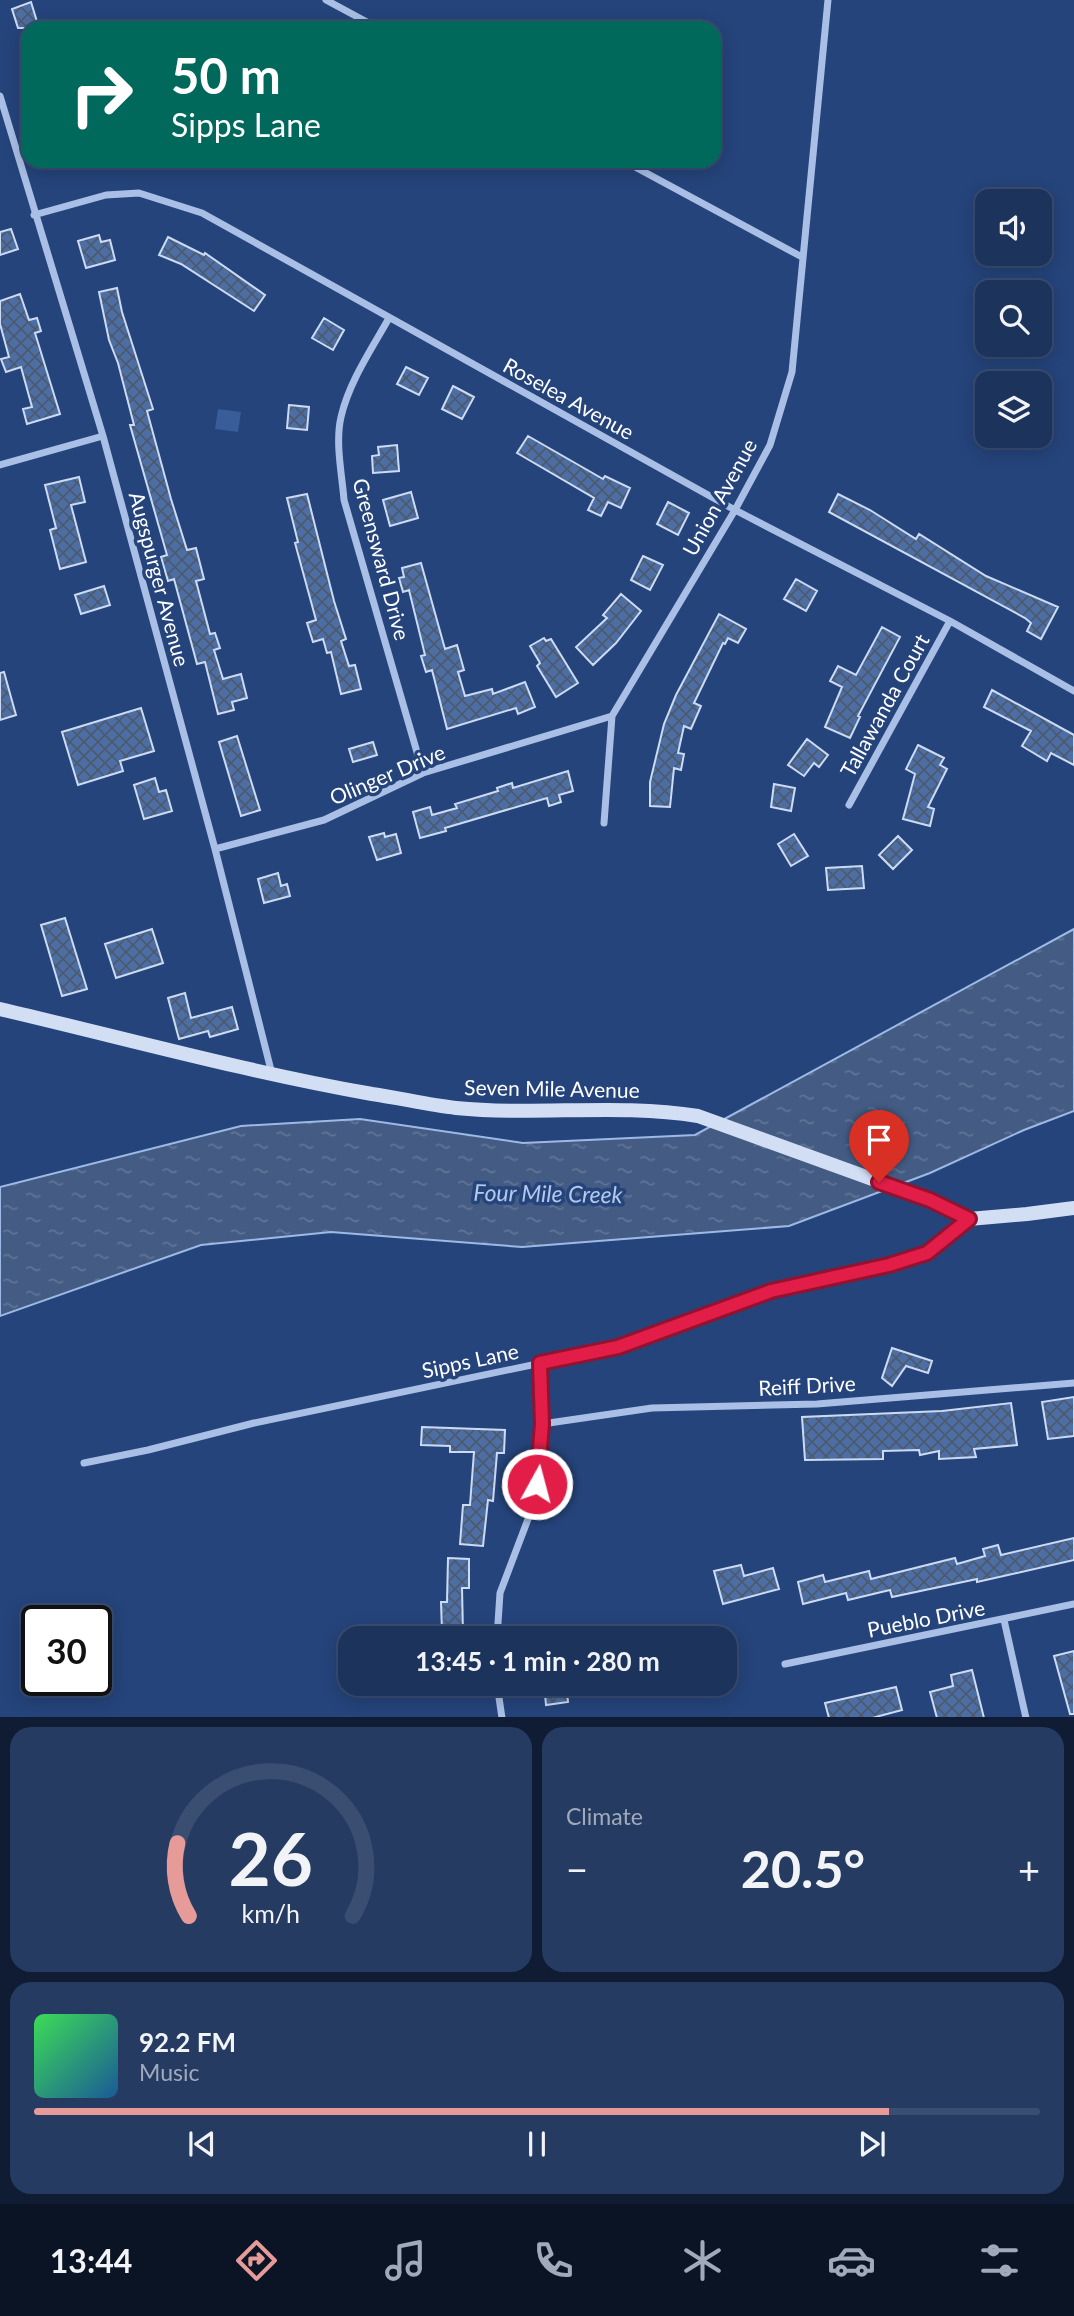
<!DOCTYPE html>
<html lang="en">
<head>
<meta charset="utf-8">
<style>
	body { margin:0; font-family:Lato,sans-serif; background:#253b62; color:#f1f3f6; height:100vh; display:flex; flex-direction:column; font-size:26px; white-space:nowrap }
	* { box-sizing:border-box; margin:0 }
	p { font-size:23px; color:#a0aabb }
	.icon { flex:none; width:38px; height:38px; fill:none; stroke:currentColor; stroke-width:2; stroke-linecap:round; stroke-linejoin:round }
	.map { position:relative; height:1717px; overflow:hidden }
	.side { display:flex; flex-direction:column; gap:10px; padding:10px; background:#0f1c33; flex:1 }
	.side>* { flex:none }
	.hud { position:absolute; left:21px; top:21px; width:700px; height:147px; border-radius:21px; box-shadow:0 4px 18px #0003,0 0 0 2px #3a4e72; background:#00695c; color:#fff; overflow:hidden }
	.fabs { position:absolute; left:975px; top:189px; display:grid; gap:14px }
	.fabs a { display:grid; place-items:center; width:77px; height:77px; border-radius:14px; background:#1c335c; box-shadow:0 4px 18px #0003,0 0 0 2px #3a4e72; font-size:35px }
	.speed { position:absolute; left:21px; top:1605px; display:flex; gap:14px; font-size:35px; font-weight:700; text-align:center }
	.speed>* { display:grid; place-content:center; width:91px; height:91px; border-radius:50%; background:#1c335c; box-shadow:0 4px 18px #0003,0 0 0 2px #3a4e72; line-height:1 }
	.speed .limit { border:4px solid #111; border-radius:10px; background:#fff; color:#111 }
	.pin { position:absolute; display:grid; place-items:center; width:60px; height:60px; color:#fff; margin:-72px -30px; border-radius:50% 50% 50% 0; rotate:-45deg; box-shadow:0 0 7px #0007 }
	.pin .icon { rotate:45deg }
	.me { position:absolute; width:77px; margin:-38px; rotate:7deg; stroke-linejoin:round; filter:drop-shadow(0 0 5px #0008) }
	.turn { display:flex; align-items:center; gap:24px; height:147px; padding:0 35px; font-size:32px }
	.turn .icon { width:91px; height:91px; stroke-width:2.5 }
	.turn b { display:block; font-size:49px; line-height:60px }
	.big { font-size:52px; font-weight:700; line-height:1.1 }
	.side .widget { flex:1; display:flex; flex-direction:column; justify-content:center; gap:10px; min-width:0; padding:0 24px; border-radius:21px; background:#253b62 }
	.side .dial { align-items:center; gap:0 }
	.dial svg { height:182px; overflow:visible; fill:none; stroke:#3a4e72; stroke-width:7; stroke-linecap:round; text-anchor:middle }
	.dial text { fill:#f1f3f6; stroke:none }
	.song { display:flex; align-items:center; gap:21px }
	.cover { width:84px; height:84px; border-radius:10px; background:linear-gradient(135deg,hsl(130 70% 55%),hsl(210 70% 35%)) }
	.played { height:7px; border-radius:4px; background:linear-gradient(90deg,#e69b98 85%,#3a4e72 85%) }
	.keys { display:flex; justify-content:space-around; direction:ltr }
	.heat { display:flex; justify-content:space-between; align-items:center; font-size:38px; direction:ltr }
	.side .tiles { flex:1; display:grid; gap:10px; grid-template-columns:1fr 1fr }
	.widget:last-child { grid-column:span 2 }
	.trip { position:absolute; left:338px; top:1626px; width:399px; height:70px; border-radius:21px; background:#1c335c; box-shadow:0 4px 18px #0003,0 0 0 2px #3a4e72; font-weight:700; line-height:70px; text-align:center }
	.tab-bar { display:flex; height:112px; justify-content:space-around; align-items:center; background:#0b1425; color:#a0aabb }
	.tab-bar .icon { width:49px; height:49px }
	.tab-bar .active { color:#e69b98 }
	.tab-bar b { font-size:32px; color:#f1f3f6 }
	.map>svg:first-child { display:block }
</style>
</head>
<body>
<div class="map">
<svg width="1074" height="1718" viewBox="0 0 1074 1718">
	<defs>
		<pattern id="water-ripples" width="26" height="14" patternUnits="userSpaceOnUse" patternTransform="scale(1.75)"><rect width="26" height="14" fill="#445c84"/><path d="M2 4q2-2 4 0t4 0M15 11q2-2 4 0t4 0" fill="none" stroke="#607496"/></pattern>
		<pattern id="building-cross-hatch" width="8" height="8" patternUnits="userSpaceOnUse" patternTransform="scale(1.75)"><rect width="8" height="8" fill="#4d6ea4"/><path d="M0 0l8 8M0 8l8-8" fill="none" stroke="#4c5a6f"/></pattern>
	</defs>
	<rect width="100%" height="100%" fill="#25447b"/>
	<path fill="#385d99" d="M 218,409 L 241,412 L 238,432 L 215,429 Z"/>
	<path fill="url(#water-ripples)" stroke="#9db9e5" stroke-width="2" d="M 1074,929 L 1074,1111 L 1024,1130 L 930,1173 L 789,1226 L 522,1247 L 331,1232 L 201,1245 L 0,1316 L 0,1187 L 241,1126 L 360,1119 L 523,1143 L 695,1135 Z"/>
	<path fill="url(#building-cross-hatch)" stroke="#ccdbf4" stroke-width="2" d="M 31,2 L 39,28 L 18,28 L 12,9 Z
		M 11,229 L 18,249 L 0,255 L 0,232 Z
		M 99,235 L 101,242 L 110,240 L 115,260 L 86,268 L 78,241 Z
		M 168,237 L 204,255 L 205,253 L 265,295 L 254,311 L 181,264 L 159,255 Z
		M 117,288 L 122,312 L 153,409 L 147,411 L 171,499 L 187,550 L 196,548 L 204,579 L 196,581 L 210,634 L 215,633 L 220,648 L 214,650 L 223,679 L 241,674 L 247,698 L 232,702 L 234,710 L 218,714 L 205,662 L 197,664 L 174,579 L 168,581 L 161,557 L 167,555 L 130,425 L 134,425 L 118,363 L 109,340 L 99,292 Z
		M 20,294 L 29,320 L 37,318 L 41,331 L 35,333 L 60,414 L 27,424 L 23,409 L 32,407 L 21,367 L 6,372 L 1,359 L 9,357 L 0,324 L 0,301 Z
		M 324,318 L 344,330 L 333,350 L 312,338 Z
		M 406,367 L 428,378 L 419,395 L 397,384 Z
		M 453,386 L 474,397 L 462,419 L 442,409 Z
		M 289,405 L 309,407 L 307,430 L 287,428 Z
		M 528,436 L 603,479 L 605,476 L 630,488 L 621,508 L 608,502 L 601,516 L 588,510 L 594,498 L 517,453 Z
		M 397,445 L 399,471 L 373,473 L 372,456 L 379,455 L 378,447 Z
		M 79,477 L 85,502 L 71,505 L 86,562 L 60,569 L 50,530 L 56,528 L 45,485 Z
		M 411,492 L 418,518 L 390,526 L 383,500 Z
		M 307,494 L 334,601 L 346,639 L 341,641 L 349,666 L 355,665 L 361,689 L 341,694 L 331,652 L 327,653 L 323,639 L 313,642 L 307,623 L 316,620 L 295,543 L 298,542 L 287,498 Z
		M 838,494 L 870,510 L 916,539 L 919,534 L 986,576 L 1058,607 L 1041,639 L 1027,631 L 1031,623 L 1025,618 L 829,512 Z
		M 668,502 L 689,513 L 678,535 L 657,524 Z
		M 643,556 L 663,565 L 650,590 L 631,580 Z
		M 421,563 L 445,649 L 457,645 L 464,670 L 458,672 L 465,696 L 492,689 L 493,694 L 525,682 L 535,707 L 518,714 L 516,708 L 447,729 L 432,670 L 426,672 L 421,656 L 425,655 L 409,590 L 403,592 L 399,578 L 404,577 L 402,568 Z
		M 796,579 L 817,591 L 806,611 L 784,599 Z
		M 104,586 L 110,605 L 81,614 L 75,595 Z
		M 621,594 L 641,611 L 616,643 L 593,665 L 576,647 L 607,618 L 603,615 Z
		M 719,614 L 746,629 L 738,643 L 728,638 L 725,644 L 723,643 L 694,703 L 701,706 L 691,729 L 684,726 L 678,753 L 684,754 L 681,770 L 674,768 L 670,807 L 650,806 L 650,782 L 664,724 L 676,695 Z
		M 882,627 L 900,637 L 858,716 L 860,717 L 850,738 L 825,727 L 842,687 L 830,681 L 838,666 L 856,675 Z
		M 544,638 L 546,641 L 551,639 L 578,683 L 556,697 L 537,666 L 540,663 L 530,646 Z
		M 4,672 L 16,715 L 0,720 L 0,673 Z
		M 992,690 L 1074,735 L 1074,765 L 1051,753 L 1047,761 L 1022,746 L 1031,731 L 984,707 Z
		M 141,708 L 154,751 L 120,761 L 123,771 L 78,785 L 62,732 Z
		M 237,736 L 260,810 L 241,816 L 219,742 Z
		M 807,739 L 828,755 L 819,767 L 814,763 L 804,776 L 788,765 Z
		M 373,742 L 377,755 L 353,762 L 349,749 Z
		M 918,745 L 944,758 L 940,765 L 947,769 L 928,807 L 934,809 L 930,826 L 903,819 L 915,774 L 906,769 Z
		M 568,771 L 573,791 L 559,795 L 561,802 L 549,806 L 547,798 L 445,828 L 446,831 L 420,838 L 413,812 L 430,807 L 432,815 L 457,808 L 455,804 L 498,791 L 497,788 L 512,783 L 513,788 Z
		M 155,778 L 159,792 L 166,790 L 172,811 L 144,819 L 134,785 Z
		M 774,784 L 795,788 L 791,811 L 771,807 Z
		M 384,833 L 385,837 L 396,834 L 401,853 L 377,860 L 369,837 Z
		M 794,834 L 808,856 L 791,866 L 778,844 Z
		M 898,836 L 912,850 L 893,869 L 879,855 Z
		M 862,866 L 864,888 L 828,890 L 826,868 Z
		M 278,873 L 281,886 L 287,884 L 290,896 L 264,903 L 258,879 Z
		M 65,918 L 87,989 L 62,996 L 41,925 Z
		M 152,929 L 163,963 L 116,978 L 105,944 Z
		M 185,993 L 191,1018 L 232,1007 L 238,1029 L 210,1037 L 208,1031 L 179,1039 L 168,998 Z
		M 892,1348 L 932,1361 L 928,1373 L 906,1366 L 892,1386 L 882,1378 Z
		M 1074,1397 L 1074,1436 L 1048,1439 L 1042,1402 Z
		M 1011,1403 L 1017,1445 L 974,1449 L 976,1457 L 939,1459 L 939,1451 L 920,1455 L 919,1450 L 883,1451 L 883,1459 L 805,1460 L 802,1417 L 942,1411 Z
		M 422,1427 L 505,1430 L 504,1453 L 497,1453 L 493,1501 L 488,1500 L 483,1546 L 460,1544 L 463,1505 L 470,1505 L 474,1452 L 450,1452 L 450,1446 L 421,1445 Z
		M 1074,1538 L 1074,1560 L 977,1582 L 977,1579 L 892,1597 L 890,1590 L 848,1600 L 846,1593 L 803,1604 L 798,1582 L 823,1575 L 825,1582 L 869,1571 L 871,1579 L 955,1558 L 957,1564 L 985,1556 L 983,1549 L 998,1545 L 1001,1555 Z
		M 448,1558 L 469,1559 L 469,1588 L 462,1588 L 463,1632 L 442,1632 L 441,1602 L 447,1602 Z
		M 741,1565 L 744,1576 L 773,1568 L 779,1589 L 723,1604 L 714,1571 Z
		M 1074,1651 L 1074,1714 L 1070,1714 L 1054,1656 Z
		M 972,1670 L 984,1718 L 937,1718 L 930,1692 L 953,1686 L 951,1675 Z
		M 544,1684 L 566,1684 L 568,1702 L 546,1705 Z
		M 896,1687 L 902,1710 L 872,1718 L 829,1718 L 825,1703 Z"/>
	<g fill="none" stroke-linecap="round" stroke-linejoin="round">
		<path stroke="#a9bfe5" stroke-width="7" d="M 326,0 L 378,28
			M 0,96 L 103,436 L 215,849 L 272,1074
			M 624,161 L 802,257
			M 34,215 L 106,195 L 139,193 L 202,213 L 735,510 L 950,621 L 1074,691
			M 389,318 C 371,350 349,382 341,417 C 335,443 342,474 344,500 L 423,773
			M 0,465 L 103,436
			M 849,805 L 950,621
			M 604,823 L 612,716 L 735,510 L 770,445 L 792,372 L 828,0
			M 215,849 L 324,820 L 423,773 L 612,716
			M 542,1424 L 652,1408 L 817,1404 L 1074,1383
			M 84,1463 L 148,1450 L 254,1423 L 618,1347 L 771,1291 L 889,1265 L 927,1253 L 968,1219
			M 1004,1620 L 1026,1718
			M 497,1638 L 500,1593 L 533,1506 L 540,1462 L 542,1424 L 540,1363
			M 785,1664 L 1074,1604
			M 497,1684 L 502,1718"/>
		<path stroke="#d2def4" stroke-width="14" d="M 0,1009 C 124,1038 247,1072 372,1094 C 400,1098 428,1105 456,1108 C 537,1116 618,1103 698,1116 L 930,1200 L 969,1219 L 1027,1214 L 1074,1208"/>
	</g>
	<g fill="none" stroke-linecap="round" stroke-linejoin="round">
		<g stroke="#92132f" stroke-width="18">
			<path id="route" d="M 537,1484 L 542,1424 L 540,1363 L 618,1347 L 771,1291 L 889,1265 L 927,1253 L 969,1219 L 930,1200 L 879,1182"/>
		</g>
		<use href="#route" stroke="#e11d48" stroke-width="12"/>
	</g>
	<g text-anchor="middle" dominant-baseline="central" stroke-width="7" stroke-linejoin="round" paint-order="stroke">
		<g font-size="21" fill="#fff" stroke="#25447b">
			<text transform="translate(569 398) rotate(29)">Roselea Avenue</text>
			<text transform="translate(719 497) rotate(-61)">Union Avenue</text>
			<text transform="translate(382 559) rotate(75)">Greensward Drive</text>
			<text transform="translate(160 579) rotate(75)">Augspurger Avenue</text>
			<text transform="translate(884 705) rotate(-61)">Tallawanda Court</text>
			<text transform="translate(387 774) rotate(-23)">Olinger Drive</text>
			<text transform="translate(552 1088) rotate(1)">Seven Mile Avenue</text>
			<text transform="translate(470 1360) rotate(-12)">Sipps Lane</text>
			<text transform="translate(807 1385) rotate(-3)">Reiff Drive</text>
			<text transform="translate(926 1618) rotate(-11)">Pueblo Drive</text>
		</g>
		<g font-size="23" font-style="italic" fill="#b4caec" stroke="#25447b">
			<text transform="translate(548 1193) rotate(1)">Four Mile Creek</text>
		</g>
	</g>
</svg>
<div class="fabs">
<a><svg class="icon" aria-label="sound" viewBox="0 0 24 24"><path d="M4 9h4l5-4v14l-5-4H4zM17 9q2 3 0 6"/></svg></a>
<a><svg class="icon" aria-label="search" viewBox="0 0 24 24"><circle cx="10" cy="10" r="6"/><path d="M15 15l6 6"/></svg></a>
<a><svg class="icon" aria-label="layers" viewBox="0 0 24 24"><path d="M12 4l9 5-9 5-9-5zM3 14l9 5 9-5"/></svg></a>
</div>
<div class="speed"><div class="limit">30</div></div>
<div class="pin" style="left:879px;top:1182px;background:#d93025"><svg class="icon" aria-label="arrive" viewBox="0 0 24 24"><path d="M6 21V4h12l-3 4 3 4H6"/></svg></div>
<svg class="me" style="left:537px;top:1484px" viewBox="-20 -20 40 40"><circle r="17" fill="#e11d48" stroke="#fff" stroke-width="3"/><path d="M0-11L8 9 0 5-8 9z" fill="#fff"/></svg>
<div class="trip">13:45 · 1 min · 280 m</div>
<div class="hud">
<div class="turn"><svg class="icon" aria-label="right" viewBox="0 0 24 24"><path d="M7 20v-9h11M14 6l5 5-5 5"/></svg><div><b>50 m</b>Sipps Lane</div></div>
</div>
</div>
<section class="side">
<div class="tiles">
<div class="widget dial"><svg viewBox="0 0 100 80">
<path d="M14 69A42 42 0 1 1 86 69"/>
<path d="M14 69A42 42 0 0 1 9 37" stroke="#e69b98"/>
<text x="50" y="56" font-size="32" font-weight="700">26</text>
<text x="50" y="72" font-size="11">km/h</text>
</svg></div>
<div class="widget"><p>Climate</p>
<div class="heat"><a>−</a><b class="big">20.5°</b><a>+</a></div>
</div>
<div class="widget">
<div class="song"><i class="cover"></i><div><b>92.2 FM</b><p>Music</p></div></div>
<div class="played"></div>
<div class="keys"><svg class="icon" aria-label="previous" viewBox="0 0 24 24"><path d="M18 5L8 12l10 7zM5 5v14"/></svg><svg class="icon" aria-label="pause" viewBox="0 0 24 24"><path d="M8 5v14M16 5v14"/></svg><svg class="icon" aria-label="next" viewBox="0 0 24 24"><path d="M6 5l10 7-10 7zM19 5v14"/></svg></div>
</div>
</div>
</section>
<nav class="tab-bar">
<b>13:44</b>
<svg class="icon active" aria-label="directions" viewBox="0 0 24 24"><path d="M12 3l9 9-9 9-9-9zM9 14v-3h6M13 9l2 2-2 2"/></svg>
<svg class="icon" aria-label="music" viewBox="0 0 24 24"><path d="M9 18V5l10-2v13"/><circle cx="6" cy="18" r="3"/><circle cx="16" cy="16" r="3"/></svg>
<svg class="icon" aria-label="phone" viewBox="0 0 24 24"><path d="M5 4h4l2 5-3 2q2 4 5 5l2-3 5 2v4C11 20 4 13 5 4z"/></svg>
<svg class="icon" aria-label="climate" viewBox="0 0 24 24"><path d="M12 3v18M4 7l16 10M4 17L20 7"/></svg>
<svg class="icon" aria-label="car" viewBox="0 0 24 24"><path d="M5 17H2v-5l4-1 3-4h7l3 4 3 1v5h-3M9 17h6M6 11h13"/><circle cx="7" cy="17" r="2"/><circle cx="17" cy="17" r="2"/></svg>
<svg class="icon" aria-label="filters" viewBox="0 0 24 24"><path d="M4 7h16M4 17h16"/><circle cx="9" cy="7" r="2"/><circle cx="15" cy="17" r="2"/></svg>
</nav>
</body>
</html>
